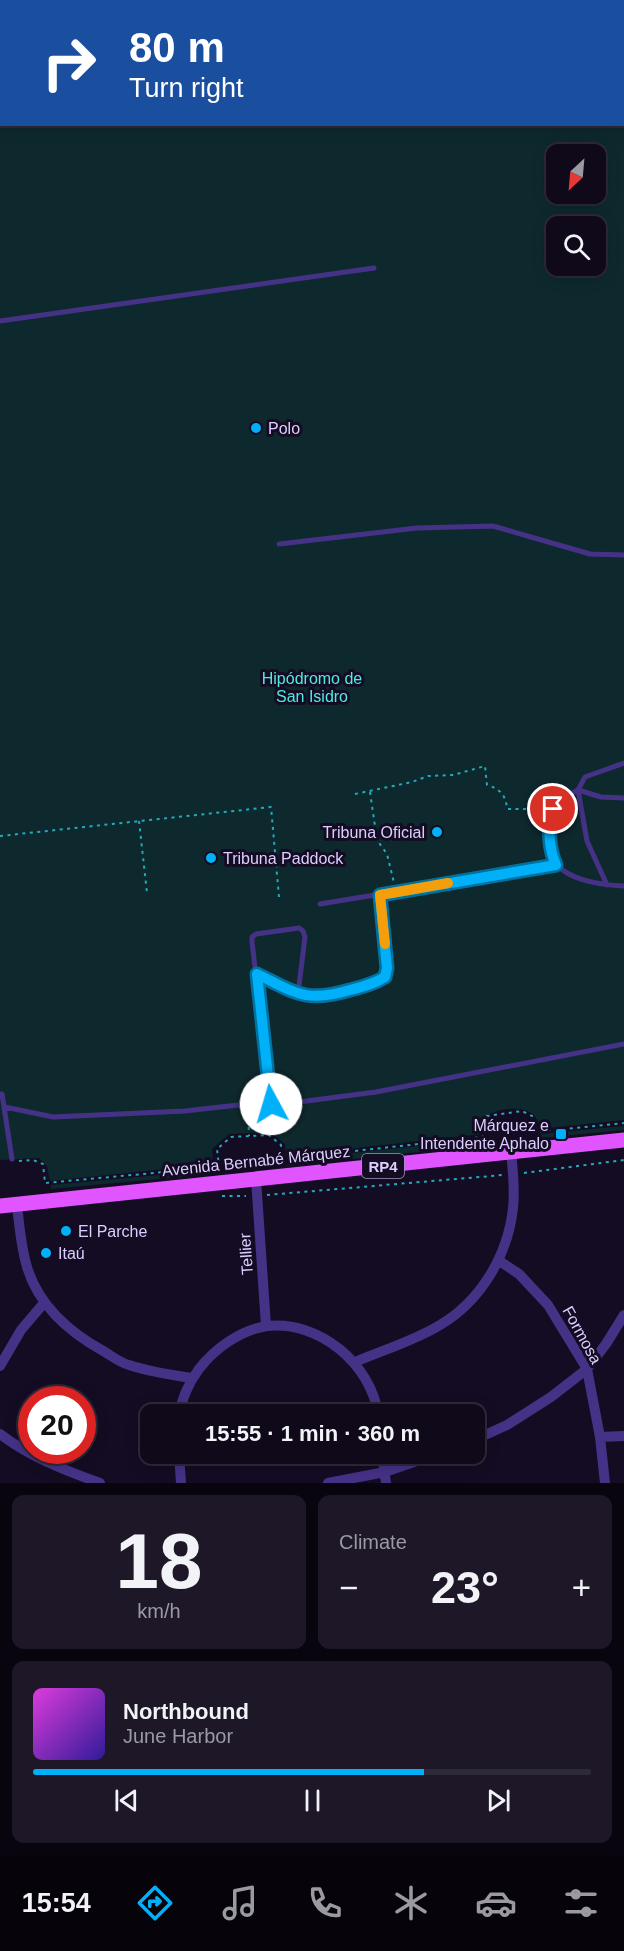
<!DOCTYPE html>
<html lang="en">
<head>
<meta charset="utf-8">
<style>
	body { margin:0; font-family:Arial,sans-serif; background:#1d1727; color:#f1f3f6; height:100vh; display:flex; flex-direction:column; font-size:22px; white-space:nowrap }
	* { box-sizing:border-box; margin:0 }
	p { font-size:20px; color:#9b9aa2 }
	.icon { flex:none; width:33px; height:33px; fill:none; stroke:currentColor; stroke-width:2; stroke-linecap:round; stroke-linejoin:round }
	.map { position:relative; height:1483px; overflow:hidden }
	.sheet { display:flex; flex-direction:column; gap:12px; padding:12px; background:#08050e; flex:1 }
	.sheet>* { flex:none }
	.guide { position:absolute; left:0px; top:0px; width:624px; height:126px; box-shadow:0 3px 15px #0003,0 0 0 2px #2f2a39; background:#1a4fa0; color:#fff; overflow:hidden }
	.needle { width:39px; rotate:206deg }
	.tools { position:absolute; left:546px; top:144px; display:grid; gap:12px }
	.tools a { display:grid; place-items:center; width:60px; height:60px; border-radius:12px; background:#0f091a; box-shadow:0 3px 15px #0003,0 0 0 2px #2f2a39; font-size:30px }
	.speed { position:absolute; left:18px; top:1386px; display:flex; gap:12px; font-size:30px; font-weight:700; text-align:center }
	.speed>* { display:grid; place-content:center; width:78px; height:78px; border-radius:50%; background:#0f091a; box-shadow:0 3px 15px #0003,0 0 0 2px #2f2a39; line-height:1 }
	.speed .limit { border:9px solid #d22; background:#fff; color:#111 }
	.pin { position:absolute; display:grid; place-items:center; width:51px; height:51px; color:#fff; margin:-26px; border:3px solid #fff; border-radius:50%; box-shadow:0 2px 6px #0007 }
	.me { position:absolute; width:66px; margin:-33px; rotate:354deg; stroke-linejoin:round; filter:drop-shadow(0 0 4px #0008) }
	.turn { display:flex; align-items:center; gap:21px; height:126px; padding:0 30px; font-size:27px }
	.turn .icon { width:78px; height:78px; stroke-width:2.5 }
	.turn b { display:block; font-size:42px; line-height:51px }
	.big { font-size:45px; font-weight:800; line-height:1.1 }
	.sheet .widget { flex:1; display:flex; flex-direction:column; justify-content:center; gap:9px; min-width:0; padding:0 21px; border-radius:12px; background:#1d1727 }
	.sheet .dial { align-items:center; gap:0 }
	.dial b { font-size:78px; line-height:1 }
	.song { display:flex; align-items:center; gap:18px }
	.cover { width:72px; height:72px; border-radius:9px; background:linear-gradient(135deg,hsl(300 70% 55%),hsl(250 70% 35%)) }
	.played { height:6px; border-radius:3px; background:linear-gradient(90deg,#00b0f9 70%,#2f2a39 70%) }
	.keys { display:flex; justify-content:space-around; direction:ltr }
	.heat { display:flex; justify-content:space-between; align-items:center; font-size:33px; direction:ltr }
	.sheet .tiles { flex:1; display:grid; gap:12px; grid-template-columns:1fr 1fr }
	.widget:last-child { grid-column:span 2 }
	.trip { position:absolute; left:140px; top:1404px; width:345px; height:60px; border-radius:12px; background:#0f091a; box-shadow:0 3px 15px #0003,0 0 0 2px #2f2a39; font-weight:800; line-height:60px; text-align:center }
	.menu { display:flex; height:96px; justify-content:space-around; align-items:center; background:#06040a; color:#9b9aa2 }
	.menu .icon { width:42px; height:42px }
	.menu .current { color:#00b0f9 }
	.menu b { font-size:27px; color:#f1f3f6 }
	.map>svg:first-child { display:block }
</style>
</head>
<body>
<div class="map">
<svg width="624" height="1483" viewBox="0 0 624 1483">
	<rect width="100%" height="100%" fill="#140c23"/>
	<path fill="#0e292e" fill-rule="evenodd" d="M 0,0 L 624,0 L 624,1120 L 539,1129 C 538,1124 537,1118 534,1115 C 523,1104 495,1109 485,1117 L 481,1134 L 286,1156 L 285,1144 L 270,1132 L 229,1134 L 212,1149 L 213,1164 L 50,1181 L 47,1166 L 39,1158 L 0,1160 ZM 2,2 L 622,2 L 622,124 L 2,124 ZM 556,154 L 596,154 L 596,194 L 556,194 ZM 556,226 L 596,226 L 596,266 L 556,266 Z
		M 624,1126 L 624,1130 L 541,1138 L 540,1134 Z
		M 474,1140 L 474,1146 L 287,1166 L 287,1160 Z
		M 213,1170 L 213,1174 L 51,1189 L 51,1185 Z"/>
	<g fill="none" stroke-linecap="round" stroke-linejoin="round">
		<path stroke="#23aabe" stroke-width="2" stroke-dasharray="3 4.5" stroke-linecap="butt" d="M 370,792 L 377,840 L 387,854 L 394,883
			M 355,794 L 412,782 L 428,776 L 453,775 L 485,766 L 487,785 C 500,789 506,795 507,809 L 545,809
			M 139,821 L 147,893
			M 0,836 L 271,807 L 279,897
			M 248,1112 L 249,1136
			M 19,1161 L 33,1160 L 43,1164 L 45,1183 L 219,1167 L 217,1149 L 231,1137 L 269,1135 L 281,1145 L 281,1159 L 483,1137 L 483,1124 L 487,1116 L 522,1111 L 534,1117 L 537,1132 L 624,1123
			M 524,1173 L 624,1160
			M 267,1195 L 503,1175
			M 222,1196 L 246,1196"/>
		<path stroke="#453287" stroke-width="5" d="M 128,2 L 148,0
			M 0,19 L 2,18
			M 0,321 L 374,268
			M 279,544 L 417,528 L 493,526 L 590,554 L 624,555
			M 624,798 L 601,797 L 578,790 C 556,802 551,805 550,832 C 550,838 549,844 550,850 C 555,880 601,885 624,886
			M 607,885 L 587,841 L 578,790 L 585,777 L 624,763
			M 320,904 L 557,865
			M 257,974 C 297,993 304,1002 350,990 C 362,987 374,984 385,977 L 387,968 L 380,895
			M 0,1094 L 2,1094 L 12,1159
			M 271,1104 L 252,942 L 252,937 L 256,934 L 299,928 L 303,931 L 305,937 L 298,994
			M 5,1107 L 53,1117 L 185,1111 L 247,1104 L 291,1103 L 376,1092 L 624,1044"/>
		<path stroke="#453287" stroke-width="10" d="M 256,1179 L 266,1326
			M 17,1204 C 19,1225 21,1247 27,1267 C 39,1307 70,1333 105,1352 C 113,1357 121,1363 129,1365 C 150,1372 171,1375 192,1378
			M 498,1260 L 519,1274 L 548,1305 L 587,1369 L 600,1437 L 605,1483
			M 355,1362 C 383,1350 414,1341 440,1325 C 481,1301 508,1255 513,1208 C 515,1190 513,1170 511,1152
			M 0,1366 L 21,1330 L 44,1303
			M 180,1414 C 181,1399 190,1381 199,1369 C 215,1348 241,1330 267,1326 C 319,1320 371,1364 378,1414
			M 0,1434 C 30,1457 64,1470 100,1483
			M 600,1437 L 624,1436
			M 474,1440 L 507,1425 L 551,1397 L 587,1369 L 606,1344 L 624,1315
			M 179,1454 L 181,1483
			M 382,1454 L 386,1483
			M 328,1483 L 385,1472 L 437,1454"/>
		<path stroke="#e055ff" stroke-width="15" d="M 0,1206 L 624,1140"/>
	</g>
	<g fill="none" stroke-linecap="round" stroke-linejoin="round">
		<g stroke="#0072a2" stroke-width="15">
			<path id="route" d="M 271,1104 L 257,974 C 296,993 305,1003 350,990 C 362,987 374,984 385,977 L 387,968 L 380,895 L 556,865 C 549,849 547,826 553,809"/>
		</g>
		<use href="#route" stroke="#00b0f9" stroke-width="10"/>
		<path stroke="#f59e0b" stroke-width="10" d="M 385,944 L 380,895 L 448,883"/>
	</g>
	<g fill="#00b0f9" stroke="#140c23" stroke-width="2">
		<circle cx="256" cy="428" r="6"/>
		<circle cx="437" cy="832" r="6"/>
		<circle cx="211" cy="858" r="6"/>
		<rect x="555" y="1128" width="12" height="12" rx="3"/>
		<circle cx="66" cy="1231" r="6"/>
		<circle cx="46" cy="1253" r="6"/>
	</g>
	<g text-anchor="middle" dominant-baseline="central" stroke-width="6" stroke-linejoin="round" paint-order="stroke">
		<rect fill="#140c23" stroke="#a194bd" stroke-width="1.5" x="362" y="1154" width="42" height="24" rx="4.5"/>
		<g font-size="15" font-weight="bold" fill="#ddceff">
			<text x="383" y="1166">RP4</text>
		</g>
		<g font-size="16" fill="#ddceff" stroke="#140c23" text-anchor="start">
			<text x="268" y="428">Polo</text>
			<text x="425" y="832" text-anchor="end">Tribuna Oficial</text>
			<text x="223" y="858">Tribuna Paddock</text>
			<text x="549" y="1125" text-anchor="end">Márquez e<tspan x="549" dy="18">Intendente Aphalo</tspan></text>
			<text x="78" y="1231">El Parche</text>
			<text x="58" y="1253">Itaú</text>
		</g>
		<g font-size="16" fill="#4feae1" stroke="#140c23">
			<text x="312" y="678">Hipódromo de<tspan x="312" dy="18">San Isidro</tspan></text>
		</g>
		<g font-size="16" fill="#ddceff" stroke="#140c23">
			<text transform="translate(256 1161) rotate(-6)">Avenida Bernabé Márquez</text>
			<text transform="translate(246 1254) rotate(-94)">Tellier</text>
			<text transform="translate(582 1335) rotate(61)">Formosa</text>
		</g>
	</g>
</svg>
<div class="tools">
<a><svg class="needle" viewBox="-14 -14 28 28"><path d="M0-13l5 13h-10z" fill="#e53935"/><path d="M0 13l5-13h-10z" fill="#9b9aa2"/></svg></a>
<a><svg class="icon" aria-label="search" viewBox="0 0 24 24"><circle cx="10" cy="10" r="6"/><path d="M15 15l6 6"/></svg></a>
</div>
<div class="speed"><div class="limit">20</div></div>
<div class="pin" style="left:553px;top:809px;background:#d93025"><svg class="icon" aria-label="arrive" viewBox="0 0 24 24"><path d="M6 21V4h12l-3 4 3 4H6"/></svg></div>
<svg class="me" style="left:271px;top:1104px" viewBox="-20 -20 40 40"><circle r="19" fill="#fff"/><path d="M0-13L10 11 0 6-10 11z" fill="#00b0f9"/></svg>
<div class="trip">15:55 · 1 min · 360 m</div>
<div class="guide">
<div class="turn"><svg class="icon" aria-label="right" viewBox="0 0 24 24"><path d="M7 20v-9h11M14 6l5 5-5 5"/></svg><div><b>80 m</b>Turn right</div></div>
</div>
</div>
<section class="sheet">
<div class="tiles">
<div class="widget dial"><b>18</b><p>km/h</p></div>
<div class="widget"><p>Climate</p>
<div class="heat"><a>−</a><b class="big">23°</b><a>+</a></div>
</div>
<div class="widget">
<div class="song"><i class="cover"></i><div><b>Northbound</b><p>June Harbor</p></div></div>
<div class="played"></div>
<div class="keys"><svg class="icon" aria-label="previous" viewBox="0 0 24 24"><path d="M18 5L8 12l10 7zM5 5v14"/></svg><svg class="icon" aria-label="pause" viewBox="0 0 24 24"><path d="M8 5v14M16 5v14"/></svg><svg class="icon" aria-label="next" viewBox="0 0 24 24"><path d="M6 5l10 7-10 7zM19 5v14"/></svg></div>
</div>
</div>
</section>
<nav class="menu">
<b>15:54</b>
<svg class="icon current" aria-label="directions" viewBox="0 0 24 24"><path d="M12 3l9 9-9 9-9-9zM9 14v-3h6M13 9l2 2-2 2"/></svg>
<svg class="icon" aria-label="music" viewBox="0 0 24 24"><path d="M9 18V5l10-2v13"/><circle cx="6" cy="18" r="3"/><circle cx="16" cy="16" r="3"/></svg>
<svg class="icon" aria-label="phone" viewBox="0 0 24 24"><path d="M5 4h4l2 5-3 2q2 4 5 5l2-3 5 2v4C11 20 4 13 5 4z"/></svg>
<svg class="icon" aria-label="climate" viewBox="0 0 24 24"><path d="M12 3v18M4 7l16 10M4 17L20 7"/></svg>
<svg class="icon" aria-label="car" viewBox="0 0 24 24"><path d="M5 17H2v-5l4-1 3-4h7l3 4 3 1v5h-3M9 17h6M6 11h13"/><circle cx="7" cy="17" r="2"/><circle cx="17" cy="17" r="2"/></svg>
<svg class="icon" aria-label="filters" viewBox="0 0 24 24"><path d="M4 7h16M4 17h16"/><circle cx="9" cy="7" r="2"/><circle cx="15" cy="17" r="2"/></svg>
</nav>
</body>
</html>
